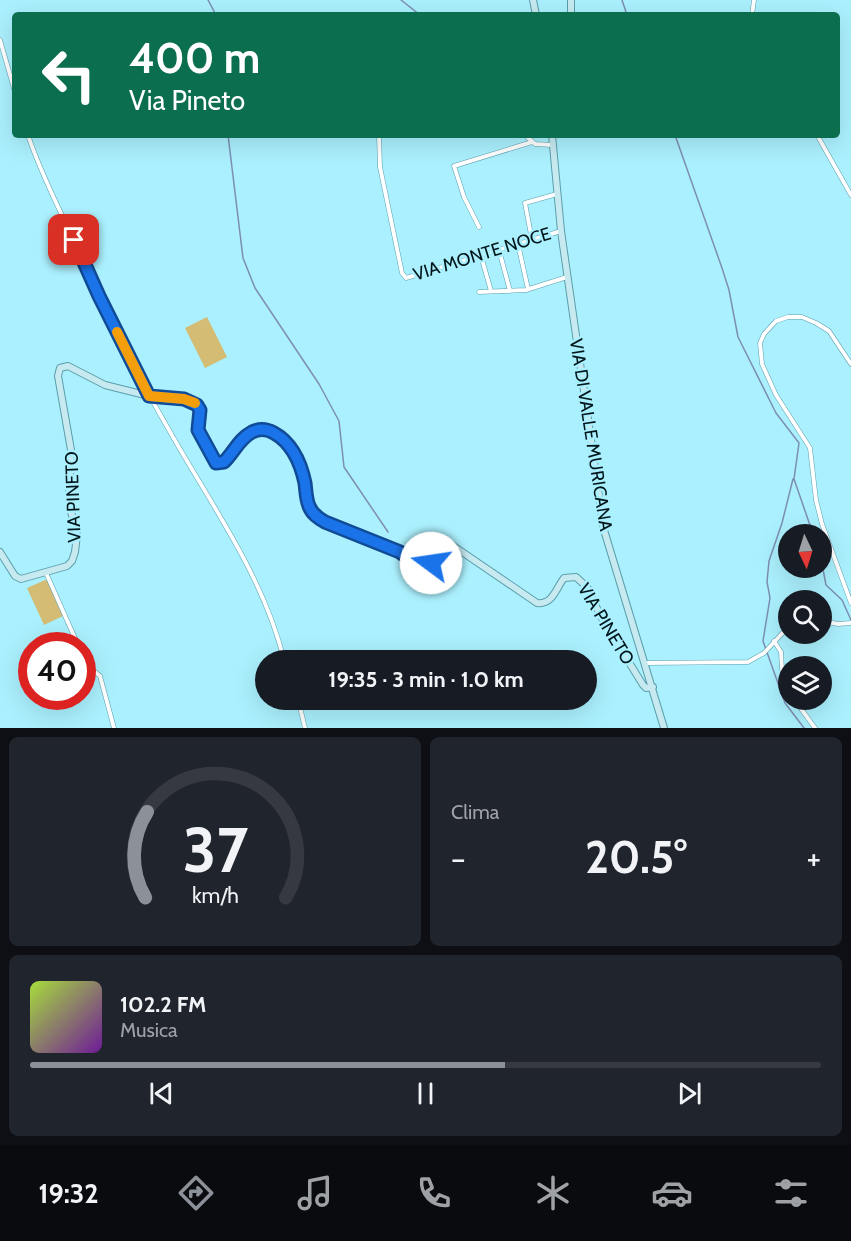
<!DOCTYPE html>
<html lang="it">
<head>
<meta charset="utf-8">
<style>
	body { margin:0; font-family:Cabin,sans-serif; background:#20242c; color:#f1f3f6; height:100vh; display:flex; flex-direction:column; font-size:22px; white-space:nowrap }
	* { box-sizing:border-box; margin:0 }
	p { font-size:20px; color:#9ea1a6 }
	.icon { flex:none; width:33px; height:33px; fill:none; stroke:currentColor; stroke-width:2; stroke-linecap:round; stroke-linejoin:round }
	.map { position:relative; height:728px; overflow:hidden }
	.details { display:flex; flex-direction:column; gap:9px; padding:9px; background:#0d0f14; flex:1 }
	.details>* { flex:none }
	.hud { position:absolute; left:12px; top:12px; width:828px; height:126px; border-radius:6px; box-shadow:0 6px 24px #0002; background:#0b6e4f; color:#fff; overflow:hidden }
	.needle { width:39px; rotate:176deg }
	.buttons { position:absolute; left:778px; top:524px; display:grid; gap:12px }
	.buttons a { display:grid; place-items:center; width:54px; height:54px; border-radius:50%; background:#171b24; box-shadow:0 6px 24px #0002; font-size:30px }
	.speed { position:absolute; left:18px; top:632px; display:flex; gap:12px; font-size:30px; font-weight:700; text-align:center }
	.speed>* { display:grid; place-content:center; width:78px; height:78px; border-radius:50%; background:#171b24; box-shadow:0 6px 24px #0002; line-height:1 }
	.speed .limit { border:9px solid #d22; background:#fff; color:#111 }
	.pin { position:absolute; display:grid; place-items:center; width:51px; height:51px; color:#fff; margin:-26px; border-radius:12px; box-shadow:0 3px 9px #0006 }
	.me { position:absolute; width:66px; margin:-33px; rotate:284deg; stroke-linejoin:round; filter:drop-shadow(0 0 4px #0008) }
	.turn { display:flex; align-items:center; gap:21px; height:126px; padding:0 18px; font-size:27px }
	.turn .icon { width:78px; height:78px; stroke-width:2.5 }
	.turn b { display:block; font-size:42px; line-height:51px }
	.big { font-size:45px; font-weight:800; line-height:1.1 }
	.details .card { flex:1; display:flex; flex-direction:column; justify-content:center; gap:9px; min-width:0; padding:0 21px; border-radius:9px; background:#20242c }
	.details .dial { align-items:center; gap:0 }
	.dial svg { height:156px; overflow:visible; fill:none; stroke:#363941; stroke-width:7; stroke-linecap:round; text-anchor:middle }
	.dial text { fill:#f1f3f6; stroke:none }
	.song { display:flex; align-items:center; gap:18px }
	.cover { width:72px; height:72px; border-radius:9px; background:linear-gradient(135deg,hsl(80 70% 55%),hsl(280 70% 35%)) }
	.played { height:6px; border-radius:3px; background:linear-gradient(90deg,#8c9099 60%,#363941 60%) }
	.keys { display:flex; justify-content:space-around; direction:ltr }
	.heat { display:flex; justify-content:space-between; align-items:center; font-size:33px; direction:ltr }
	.details .tiles { flex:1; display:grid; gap:9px; grid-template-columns:1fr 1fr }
	.card:last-child { grid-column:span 2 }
	.trip { position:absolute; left:255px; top:650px; width:342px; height:60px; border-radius:30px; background:#171b24; box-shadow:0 6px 24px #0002; font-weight:800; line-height:60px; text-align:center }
	.tab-bar { display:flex; height:96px; justify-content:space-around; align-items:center; background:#090b0e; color:#9ea1a6 }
	.tab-bar .icon { width:42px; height:42px }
	.tab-bar .selected { color:#8c9099 }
	.tab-bar b { font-size:27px; color:#f1f3f6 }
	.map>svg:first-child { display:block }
</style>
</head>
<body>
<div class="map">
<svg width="851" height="728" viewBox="0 0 851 728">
	<rect width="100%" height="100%" fill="#abf0fe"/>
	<path fill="#d4bc75" d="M 207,317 L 227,357 L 205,368 L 185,328 Z
		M 45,580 L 48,580 L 63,616 L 44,625 L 27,588 Z"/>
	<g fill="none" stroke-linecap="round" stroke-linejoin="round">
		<path stroke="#7d8eb3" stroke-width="1.5" d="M 208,0 L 216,15
			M 401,0 L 420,15
			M 622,0 L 627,15
			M 228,135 L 243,258 L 255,288 L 319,384 L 339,421 L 344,467 L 388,532
			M 675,135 L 722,268 L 729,290 L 738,337 L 776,413 L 799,443 L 794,479 L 813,534
			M 793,479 L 782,523 L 769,561 L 767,582 L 770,598 L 763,641 L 785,703 L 804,728
			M 822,564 L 826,585 L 842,600 L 851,620"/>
		<g stroke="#5a9eab" stroke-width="5">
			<path id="street" d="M 752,15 L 754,0
				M 0,40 L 15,92
				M 28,135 C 40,172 59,208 75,243 C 104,307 134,370 169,430 C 211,505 263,575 284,660
				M 379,135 L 380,167 L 402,273 L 406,278 L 561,231
				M 525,135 L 535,144 L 553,145
				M 817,135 L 851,195
				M 479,227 L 464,197 L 454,166 L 532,142
				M 532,240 L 525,203 L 557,194
				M 518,244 L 528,289
				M 499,250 L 510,291
				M 481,256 L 491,291
				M 479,292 L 526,290 L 567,277
				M 851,364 L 829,331 L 816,323 L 802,317 L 788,317 L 776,321 L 764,334 L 760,343 L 762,364 L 776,395 L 810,448 L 816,500 L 822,524 L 851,603
				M 46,573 L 78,645
				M 822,621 L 838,624 L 851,623
				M 774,641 L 781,652 L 782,669 L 789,688
				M 82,655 L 88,666 L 100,676 L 114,728
				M 645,663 L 748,662 L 764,653 L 789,626
				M 298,699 L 305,728
				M 794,699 L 815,728"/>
		</g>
		<g stroke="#5a9eab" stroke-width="8">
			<path id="secondary" d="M 533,0 L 536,15
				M 571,15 L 571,0
				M 552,135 L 561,231 L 604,530 L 664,728
				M 0,552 L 15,576 L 21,579 L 67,566 L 72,561 L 75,552 L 77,535 L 69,504 L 71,450 L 58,376 L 60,368 L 68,366 L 105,385 L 149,396 L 194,402 L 200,410 L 199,432 L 217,463 C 239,462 247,400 287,444 C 309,469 298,508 325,522 L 402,553 L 419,567 L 427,568 L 431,564 L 429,546 L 432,539 L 438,537 L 446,541 L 537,603 C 553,605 556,588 564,578 L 576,577 L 587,587 L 600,615 L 643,685 L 646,688 L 653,687"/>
		</g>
		<use href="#street" stroke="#fff" stroke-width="4"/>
		<use href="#secondary" stroke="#c7eaf1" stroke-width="6"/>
	</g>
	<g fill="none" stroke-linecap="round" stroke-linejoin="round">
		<g stroke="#114b97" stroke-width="15">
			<path id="route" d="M 74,240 L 99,296 L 149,396 L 184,399 L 197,405 L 200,410 L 198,430 L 216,463 L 224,462 C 234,452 239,439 252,432 C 260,428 267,429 274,433 C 292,443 301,464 305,483 C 306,491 306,499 309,506 C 312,514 318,518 325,522 L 400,552 L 419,567 L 427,568 L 431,563"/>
		</g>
		<use href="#route" stroke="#1a73e8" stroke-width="10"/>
		<path stroke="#f59e0b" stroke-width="10" d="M 117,332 L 149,396 L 184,399 L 195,403"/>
	</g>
	<g text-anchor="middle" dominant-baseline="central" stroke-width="5" stroke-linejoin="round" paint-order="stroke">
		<g font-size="18" fill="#00161b" stroke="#abf0fe">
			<text transform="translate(482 254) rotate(-17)">VIA MONTE NOCE</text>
			<text transform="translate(591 435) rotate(81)">VIA DI VALLE MURICANA</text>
			<text transform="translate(73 497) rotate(-92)">VIA PINETO</text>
			<text transform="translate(606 624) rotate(59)">VIA PINETO</text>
		</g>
	</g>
</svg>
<div class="buttons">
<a><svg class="needle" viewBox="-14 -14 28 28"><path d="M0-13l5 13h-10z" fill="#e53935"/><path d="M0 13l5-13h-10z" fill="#9ea1a6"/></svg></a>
<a><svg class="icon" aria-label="search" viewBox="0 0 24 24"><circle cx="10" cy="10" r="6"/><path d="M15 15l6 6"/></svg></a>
<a><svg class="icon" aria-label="layers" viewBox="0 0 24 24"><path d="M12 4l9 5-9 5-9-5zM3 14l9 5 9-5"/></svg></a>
</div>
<div class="speed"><div class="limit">40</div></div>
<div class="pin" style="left:74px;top:240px;background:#d93025"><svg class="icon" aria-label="arrive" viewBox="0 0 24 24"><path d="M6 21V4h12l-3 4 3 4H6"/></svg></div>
<svg class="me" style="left:431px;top:563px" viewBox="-20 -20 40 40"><circle r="19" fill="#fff"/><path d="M0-13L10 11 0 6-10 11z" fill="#1a73e8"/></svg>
<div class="trip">19:35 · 3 min · 1.0 km</div>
<div class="hud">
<div class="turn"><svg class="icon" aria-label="left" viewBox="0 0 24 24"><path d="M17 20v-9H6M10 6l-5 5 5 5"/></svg><div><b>400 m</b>Via Pineto</div></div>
</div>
</div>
<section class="details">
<div class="tiles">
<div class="card dial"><svg viewBox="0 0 100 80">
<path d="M14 69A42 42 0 1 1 86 69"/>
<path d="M14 69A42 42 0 0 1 15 25" stroke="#8c9099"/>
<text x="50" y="56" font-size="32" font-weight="700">37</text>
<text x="50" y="72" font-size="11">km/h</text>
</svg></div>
<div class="card"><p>Clima</p>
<div class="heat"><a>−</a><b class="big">20.5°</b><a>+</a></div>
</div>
<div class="card">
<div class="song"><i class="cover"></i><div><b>102.2 FM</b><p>Musica</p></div></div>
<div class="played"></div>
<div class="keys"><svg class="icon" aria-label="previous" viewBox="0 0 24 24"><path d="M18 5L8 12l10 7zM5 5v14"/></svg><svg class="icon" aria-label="pause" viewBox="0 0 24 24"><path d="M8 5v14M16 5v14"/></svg><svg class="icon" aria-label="next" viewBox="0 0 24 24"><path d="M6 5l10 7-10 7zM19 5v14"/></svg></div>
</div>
</div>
</section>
<nav class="tab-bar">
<b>19:32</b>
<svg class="icon selected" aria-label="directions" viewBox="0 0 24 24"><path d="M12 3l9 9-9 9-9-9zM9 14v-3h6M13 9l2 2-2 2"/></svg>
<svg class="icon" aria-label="music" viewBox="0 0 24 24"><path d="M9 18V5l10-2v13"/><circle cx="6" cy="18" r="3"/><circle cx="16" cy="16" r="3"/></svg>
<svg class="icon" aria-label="phone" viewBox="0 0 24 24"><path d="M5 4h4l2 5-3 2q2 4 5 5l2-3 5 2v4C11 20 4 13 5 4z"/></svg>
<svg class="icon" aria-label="climate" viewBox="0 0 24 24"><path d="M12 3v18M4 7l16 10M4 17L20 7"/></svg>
<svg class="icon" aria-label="car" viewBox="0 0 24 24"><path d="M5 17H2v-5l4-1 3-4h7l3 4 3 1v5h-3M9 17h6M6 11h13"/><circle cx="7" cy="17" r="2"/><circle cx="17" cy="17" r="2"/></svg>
<svg class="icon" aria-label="filters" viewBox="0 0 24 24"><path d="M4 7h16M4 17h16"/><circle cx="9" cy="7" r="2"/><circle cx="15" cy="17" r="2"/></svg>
</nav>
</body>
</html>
